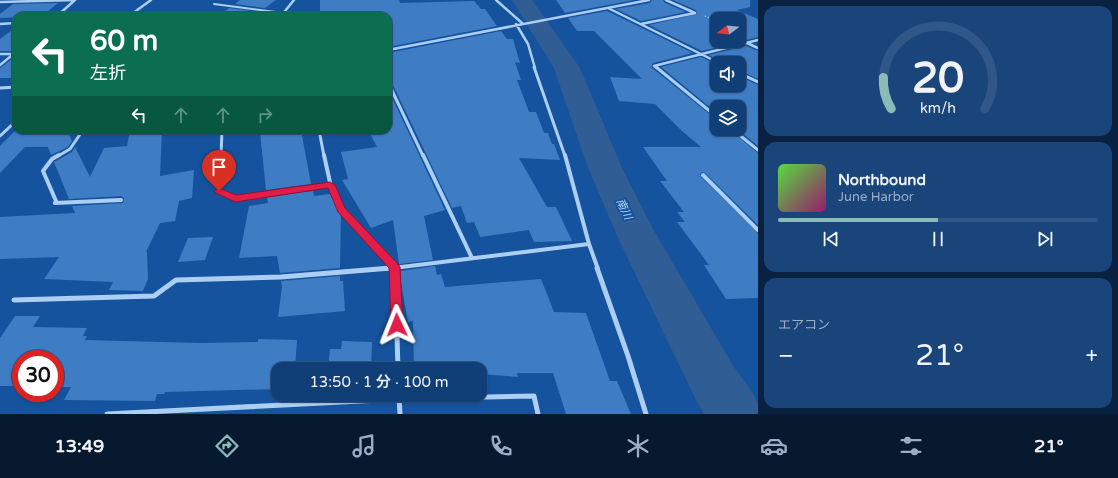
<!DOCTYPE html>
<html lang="ja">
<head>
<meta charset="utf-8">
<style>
	body { margin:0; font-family:"Varela Round","Noto Sans JP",sans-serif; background:#19457b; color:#f1f3f6; height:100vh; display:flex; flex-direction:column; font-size:15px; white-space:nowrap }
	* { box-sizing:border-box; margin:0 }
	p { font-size:13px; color:#9caec5 }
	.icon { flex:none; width:22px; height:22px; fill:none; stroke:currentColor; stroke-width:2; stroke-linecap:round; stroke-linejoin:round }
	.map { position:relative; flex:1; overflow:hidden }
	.panel { display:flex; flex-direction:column; gap:6px; padding:6px; background:#092241; width:360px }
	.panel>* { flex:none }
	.banner { position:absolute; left:12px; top:12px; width:380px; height:122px; border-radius:12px; box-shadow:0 1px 3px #0004,0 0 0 1px #305788; background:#0b6e4f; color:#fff; overflow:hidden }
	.needle { width:26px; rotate:254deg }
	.controls { position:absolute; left:710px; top:12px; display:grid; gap:8px }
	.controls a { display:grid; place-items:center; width:36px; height:36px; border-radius:8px; background:#103e76; box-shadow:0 1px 3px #0004,0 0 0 1px #305788; font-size:20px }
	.speed { position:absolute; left:12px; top:350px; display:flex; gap:8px; font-size:20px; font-weight:700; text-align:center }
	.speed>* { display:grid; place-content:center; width:52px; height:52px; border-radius:50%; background:#103e76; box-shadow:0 1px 3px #0004,0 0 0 1px #305788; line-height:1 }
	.speed .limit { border:6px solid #d22; background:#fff; color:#111 }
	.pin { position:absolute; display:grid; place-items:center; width:34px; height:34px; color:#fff; margin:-41px -17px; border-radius:50% 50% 50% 0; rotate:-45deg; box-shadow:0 0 4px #0007 }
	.pin .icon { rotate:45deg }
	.me { position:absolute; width:44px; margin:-22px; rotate:358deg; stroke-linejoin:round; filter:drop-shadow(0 0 3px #0008) }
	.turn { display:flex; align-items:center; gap:14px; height:84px; padding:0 12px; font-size:18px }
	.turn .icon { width:52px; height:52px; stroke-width:2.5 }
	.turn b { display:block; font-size:28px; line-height:34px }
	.lanes { display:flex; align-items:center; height:38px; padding:0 12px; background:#0003; justify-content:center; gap:20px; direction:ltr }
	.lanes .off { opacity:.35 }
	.big { font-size:30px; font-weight:600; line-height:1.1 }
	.panel .widget { flex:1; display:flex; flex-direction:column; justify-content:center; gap:6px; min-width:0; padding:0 14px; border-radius:12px; background:#19457b }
	.panel .dial { align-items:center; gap:0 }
	.dial svg { height:104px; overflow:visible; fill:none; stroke:#305788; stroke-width:7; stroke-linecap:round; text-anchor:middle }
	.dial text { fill:#f1f3f6; stroke:none }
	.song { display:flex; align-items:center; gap:12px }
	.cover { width:48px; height:48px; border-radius:6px; background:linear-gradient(135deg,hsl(110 70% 55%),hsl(320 70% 35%)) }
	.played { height:4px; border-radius:2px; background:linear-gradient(90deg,#8bbbb9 50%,#305788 50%) }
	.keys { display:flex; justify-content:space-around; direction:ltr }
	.heat { display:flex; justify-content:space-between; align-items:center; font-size:22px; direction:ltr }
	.trip { position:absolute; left:271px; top:362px; width:216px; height:40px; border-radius:12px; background:#103e76; box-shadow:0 1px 3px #0004,0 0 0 1px #305788; font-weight:600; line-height:40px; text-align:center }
	.dock { display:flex; height:64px; justify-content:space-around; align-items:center; background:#06192f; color:#9caec5 }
	.dock .icon { width:28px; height:28px }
	.dock .active { color:#8bbbb9 }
	.dock b { font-size:18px; color:#f1f3f6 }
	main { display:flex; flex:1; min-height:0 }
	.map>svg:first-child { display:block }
</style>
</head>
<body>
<main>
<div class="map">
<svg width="758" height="414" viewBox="0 0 758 414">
	<rect width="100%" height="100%" fill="#16539e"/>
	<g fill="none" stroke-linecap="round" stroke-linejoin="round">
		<path fill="#305d93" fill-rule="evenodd" d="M 512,0 L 532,0 L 580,68 L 622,168 L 653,229 L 732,364 L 754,395 L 758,404 L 758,414 L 704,414 L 696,400 L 618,238 L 588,168 L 554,68 Z"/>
	</g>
	<path fill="#3e7cc4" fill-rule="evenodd" d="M 240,0 L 276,0 L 265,8 L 235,4 Z
		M 320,0 L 399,0 L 400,3 L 474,1 L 481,9 L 485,9 L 497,26 L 388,47 L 388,16 L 320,13 Z
		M 556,0 L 634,0 L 565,13 Z
		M 652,0 L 663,0 L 665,3 L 686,12 L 641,21 L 616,9 L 650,3 Z
		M 673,0 L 750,0 L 750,7 L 737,10 L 758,19 L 758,37 L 702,51 L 649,25 L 697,14 L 696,10 ZM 717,19 L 739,19 L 739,41 L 717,41 Z
		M 58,3 L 42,16 L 0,18 L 0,14 L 13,4 Z
		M 229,8 L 259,12 L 254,16 L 219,16 Z
		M 607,11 L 693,53 L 653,63 L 651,67 L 717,120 L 717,129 L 729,129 L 758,153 L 758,225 L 705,173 L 702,172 L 700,174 L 701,177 L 758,233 L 758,298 L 726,299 L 704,265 L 709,265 L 677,222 L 685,222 L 677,212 L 684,212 L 660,181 L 667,181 L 643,147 L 701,147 L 682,131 L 655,104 L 619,101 L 610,77 L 642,79 L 594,31 L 577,31 L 568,18 Z
		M 16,27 L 16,49 L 13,51 L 0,51 L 0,39 Z
		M 501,31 L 507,39 L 513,39 L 520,63 L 515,62 L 521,80 L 517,80 L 529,112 L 536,112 L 544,133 L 548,133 L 552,144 L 554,144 L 560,160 L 519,158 L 547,207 L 556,207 L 572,241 L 534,242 L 529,230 L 480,237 L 474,222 L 467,223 L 461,206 L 452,208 L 391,81 L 388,79 L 388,53 Z
		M 746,46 L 758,51 L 758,79 L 739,70 L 739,63 L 722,63 L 720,61 L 709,55 Z
		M 16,56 L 16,78 L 0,78 L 0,68 Z
		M 701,57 L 717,65 L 717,85 L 739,85 L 739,76 L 758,85 L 758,146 L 737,129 L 739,129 L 739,107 L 717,107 L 717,113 L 661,67 Z
		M 388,89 L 445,210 L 424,216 L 433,260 L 399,264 L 393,220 L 371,228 L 342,180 L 348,179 L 341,152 L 377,147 L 368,130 L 388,130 Z
		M 16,130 L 67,130 L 72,141 L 68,147 L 51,155 L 48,147 L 25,147 L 0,173 L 0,146 Z
		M 130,130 L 162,130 L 160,176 L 194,170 L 192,198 L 179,201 L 175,221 L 160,223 L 146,252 L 147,252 L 148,279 L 143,291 L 109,290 L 113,282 L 44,279 L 59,257 L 0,259 L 0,217 L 75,213 L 72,206 L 123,203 L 124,198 L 121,196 L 69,199 L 54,162 L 72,152 L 75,147 L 90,177 L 104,148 L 127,146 Z
		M 271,130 L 301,130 L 311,184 L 266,190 L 260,132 Z
		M 313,191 L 314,196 L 331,194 L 341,213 L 340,268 L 280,273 L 277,256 L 239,258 L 249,206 L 268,203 L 267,197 Z
		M 213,237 L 205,260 L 178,262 L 188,238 Z
		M 435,266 L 437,275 L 441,274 L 445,287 L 541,279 L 554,312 L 586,313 L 610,381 L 617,381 L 631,414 L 566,414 L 553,373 L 517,373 L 518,377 L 480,374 L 480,369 L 414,369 L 413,321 L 408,322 L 400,277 L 401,277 L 400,271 Z
		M 340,276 L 340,281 L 343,281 L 345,311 L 278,317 L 282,287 L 281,281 Z
		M 15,316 L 40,316 L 33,327 L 87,328 L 83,336 L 87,336 L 85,340 L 199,343 L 258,342 L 258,339 L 297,340 L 295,369 L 278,369 L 278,389 L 165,392 L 164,394 L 157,394 L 155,401 L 64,400 L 71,387 L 55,387 L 55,359 L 21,359 L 21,386 L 0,386 L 0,338 Z
		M 342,341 L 372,342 L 371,369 L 328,369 L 330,349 L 341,349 Z"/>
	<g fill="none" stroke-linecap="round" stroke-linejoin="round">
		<path stroke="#adcef3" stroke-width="1.5" stroke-dasharray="1 2" stroke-linecap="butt" d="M 705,16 L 717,21"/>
		<path stroke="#adcef3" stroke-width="2" d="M 214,4 L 284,13"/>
		<path stroke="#adcef3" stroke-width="2.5" d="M 496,0 L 522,23
			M 0,2 L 75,0
			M 608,8 L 719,63
			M 57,16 L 75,0
			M 129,16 L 151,0
			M 281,16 L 294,0
			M 0,24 L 16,23
			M 516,24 L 528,44 L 535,68
			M 641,24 L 695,13 L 666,0
			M 747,43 L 758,48
			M 388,50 L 649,0
			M 0,54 L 13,54
			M 0,65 L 16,52
			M 657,68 L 654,66 L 758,40"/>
		<path stroke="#adcef3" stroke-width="3" d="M 534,67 L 565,156
			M 656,67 L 717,117
			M 739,73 L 758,82
			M 388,82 L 423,156
			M 0,88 L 16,87
			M 732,129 L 758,150
			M 319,130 L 324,156
			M 0,136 L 16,121
			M 58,156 L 70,149 L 83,130
			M 221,156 L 222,130"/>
		<path stroke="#adcef3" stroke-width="4" d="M 59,155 L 52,159 L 43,171 L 56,201 L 55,203 L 121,200
			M 221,155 L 219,191 L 235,198 L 330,185
			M 324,155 L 331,187 L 342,209 L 395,269
			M 423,155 L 472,258
			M 565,155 L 589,244 L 598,269
			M 703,175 L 758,230
			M 385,269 L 589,244"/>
		<path stroke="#adcef3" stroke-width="5" d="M 395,268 L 398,369
			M 597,268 L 628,356 L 646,414
			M 14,300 L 154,296 L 176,280 L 281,277 L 391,268
			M 399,395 L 400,414
			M 107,414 L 400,399 L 534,396 L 538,414"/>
	</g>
	<path fill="#e11d48" stroke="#92132f" d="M 330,182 L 335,185 L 345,208 L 398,264 L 400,267 L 403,325 L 401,329 L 397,331 L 393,329 L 391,325 L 389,268 L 338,212 L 328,188 L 235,202 L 216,193 L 214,191 L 219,188 L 236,195 Z"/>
	<g text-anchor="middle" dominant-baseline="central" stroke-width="4" stroke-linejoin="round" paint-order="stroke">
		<g font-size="11" font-style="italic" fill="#bad8f9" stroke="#16539e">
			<text transform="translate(624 209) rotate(64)">南川</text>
		</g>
	</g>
</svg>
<div class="controls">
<a><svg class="needle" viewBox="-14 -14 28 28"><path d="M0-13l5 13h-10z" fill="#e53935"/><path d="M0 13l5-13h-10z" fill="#9caec5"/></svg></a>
<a><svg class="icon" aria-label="sound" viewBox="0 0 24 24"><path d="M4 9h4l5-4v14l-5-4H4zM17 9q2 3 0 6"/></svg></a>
<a><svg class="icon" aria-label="layers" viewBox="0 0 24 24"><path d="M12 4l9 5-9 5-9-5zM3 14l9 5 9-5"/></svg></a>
</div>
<div class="speed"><div class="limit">30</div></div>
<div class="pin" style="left:219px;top:191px;background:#d93025"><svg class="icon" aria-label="arrive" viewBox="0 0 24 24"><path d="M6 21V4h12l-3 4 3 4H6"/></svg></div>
<svg class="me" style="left:397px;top:325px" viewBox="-20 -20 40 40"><path d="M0-17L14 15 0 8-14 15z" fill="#e11d48" stroke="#fff" stroke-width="4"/></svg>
<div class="trip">13:50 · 1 分 · 100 m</div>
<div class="banner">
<div class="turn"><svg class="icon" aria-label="left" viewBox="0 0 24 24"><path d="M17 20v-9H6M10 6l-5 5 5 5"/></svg><div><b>60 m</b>左折</div></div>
<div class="lanes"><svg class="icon" aria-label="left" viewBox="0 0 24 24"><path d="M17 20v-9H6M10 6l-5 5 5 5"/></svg><svg class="icon off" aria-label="ahead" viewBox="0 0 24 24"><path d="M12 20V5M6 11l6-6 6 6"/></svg><svg class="icon off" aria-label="ahead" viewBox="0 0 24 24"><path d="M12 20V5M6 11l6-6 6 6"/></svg><svg class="icon off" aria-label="right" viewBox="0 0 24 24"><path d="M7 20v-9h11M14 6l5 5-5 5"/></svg></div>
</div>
</div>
<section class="panel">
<div class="widget dial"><svg viewBox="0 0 100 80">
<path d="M14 69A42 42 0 1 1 86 69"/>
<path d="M14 69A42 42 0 0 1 8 45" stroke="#8bbbb9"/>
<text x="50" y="56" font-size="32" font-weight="700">20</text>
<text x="50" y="72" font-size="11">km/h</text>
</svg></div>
<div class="widget">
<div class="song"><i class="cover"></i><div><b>Northbound</b><p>June Harbor</p></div></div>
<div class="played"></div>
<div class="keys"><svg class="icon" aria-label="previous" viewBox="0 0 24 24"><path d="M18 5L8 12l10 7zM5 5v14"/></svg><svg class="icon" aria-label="pause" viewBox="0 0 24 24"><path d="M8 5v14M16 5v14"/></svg><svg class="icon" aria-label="next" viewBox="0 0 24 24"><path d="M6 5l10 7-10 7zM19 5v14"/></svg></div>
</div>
<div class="widget"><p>エアコン</p>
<div class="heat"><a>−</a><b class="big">21°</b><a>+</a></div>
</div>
</section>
</main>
<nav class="dock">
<b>13:49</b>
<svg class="icon active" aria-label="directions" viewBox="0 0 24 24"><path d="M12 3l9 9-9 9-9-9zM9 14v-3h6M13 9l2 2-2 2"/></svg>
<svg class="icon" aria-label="music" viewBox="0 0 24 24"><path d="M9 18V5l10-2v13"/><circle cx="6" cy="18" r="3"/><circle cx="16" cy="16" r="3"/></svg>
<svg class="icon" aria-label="phone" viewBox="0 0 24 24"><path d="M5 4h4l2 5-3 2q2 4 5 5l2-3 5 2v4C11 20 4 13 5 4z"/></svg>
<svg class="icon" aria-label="climate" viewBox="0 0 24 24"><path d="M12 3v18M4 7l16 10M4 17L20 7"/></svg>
<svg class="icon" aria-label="car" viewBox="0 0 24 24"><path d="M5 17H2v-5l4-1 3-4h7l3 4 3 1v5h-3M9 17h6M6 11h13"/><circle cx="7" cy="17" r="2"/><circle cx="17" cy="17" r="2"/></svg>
<svg class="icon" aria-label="filters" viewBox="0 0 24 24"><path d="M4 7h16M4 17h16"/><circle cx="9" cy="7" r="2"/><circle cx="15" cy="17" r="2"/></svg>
<b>21°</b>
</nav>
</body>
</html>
